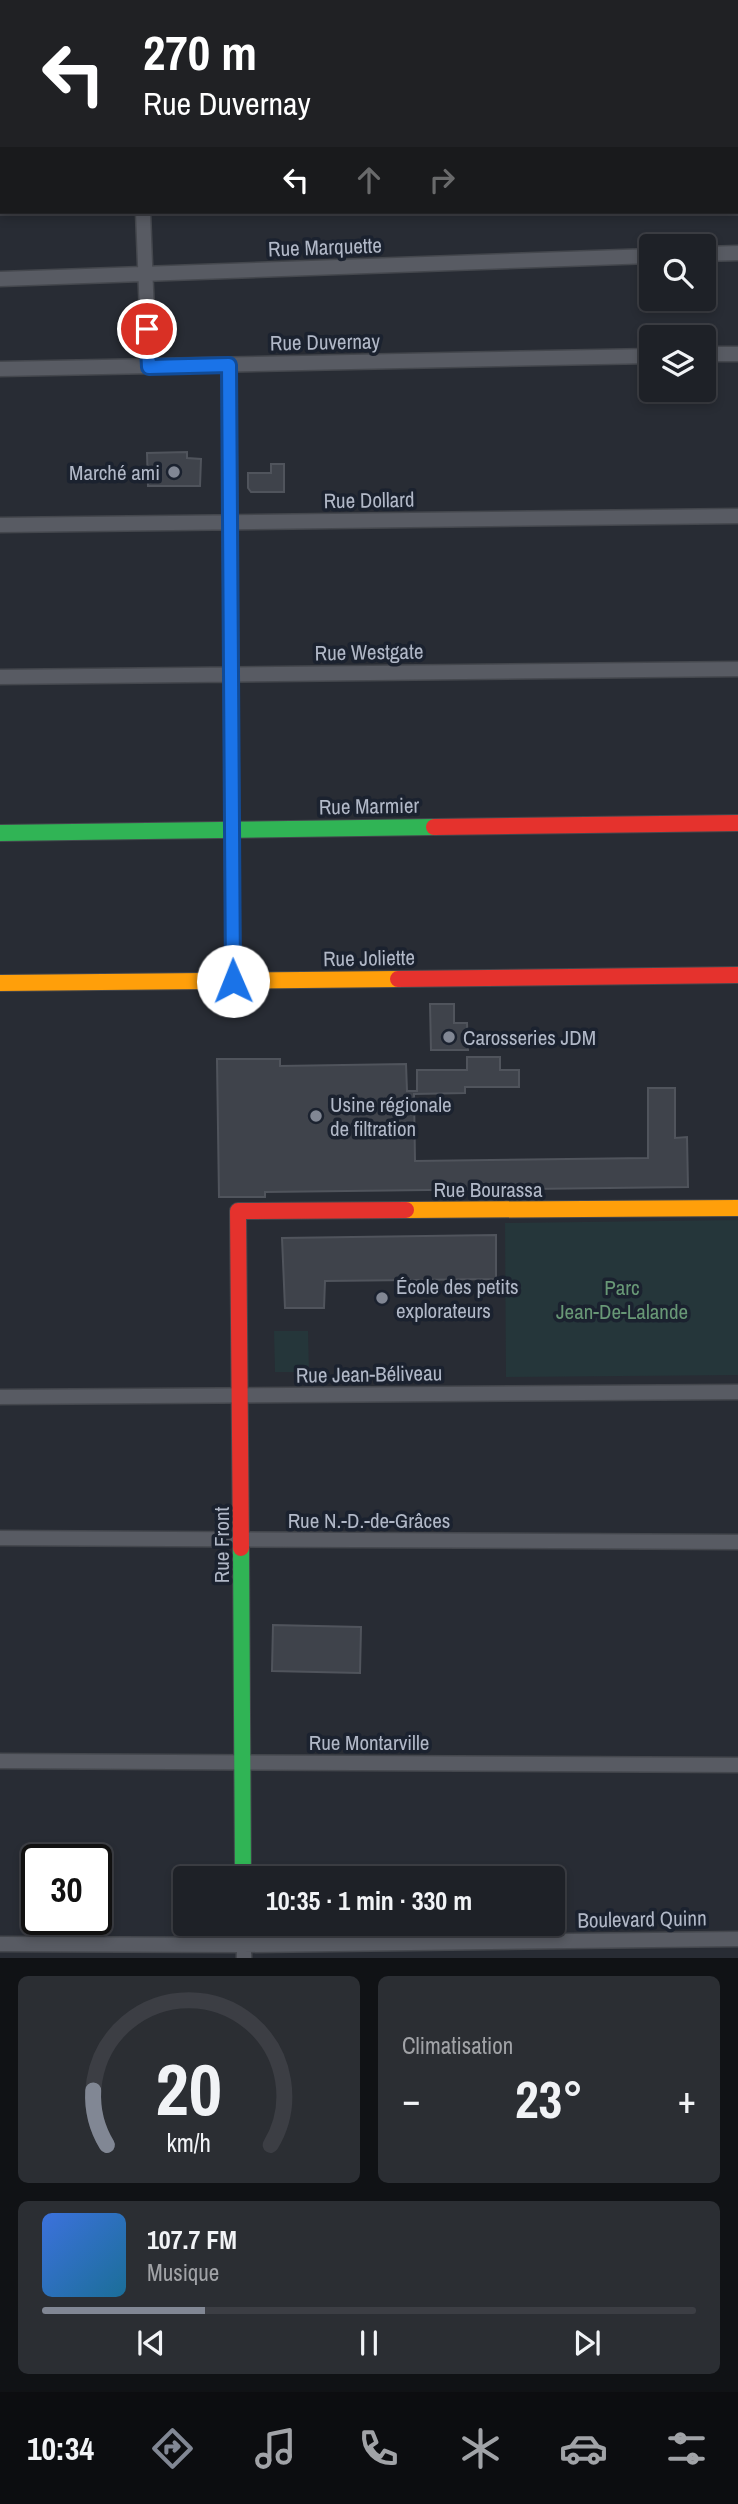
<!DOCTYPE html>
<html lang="fr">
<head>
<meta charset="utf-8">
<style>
	body { margin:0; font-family:"Archivo Narrow",sans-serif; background:#2b2e33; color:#f1f3f6; height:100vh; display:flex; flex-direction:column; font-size:26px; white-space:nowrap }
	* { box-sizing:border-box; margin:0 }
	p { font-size:23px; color:#a1a3a7 }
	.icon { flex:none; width:38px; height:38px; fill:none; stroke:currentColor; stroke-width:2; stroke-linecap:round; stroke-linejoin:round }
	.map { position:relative; height:1958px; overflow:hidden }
	.details { display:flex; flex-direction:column; gap:18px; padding:18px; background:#101215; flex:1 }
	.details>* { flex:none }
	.hud { position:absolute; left:0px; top:0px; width:738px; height:214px; box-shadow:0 4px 10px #0003,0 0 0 2px #3c3e44; background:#202124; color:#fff; overflow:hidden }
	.buttons { position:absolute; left:639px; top:234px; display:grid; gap:14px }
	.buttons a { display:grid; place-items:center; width:77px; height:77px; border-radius:7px; background:#1e2127; box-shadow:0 4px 10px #0003,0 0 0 2px #3c3e44; font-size:35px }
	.speed { position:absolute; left:21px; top:1844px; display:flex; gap:14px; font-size:35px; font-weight:700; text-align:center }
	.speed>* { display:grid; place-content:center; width:91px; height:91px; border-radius:50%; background:#1e2127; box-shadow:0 4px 10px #0003,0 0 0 2px #3c3e44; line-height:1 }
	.speed .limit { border:4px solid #111; border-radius:10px; background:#fff; color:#111 }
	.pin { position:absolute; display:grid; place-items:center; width:60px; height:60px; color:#fff; margin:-30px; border:4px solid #fff; border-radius:50%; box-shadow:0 2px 7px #0007 }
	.me { position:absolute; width:77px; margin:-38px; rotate:359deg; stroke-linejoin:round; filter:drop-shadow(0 0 5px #0008) }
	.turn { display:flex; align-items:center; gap:24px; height:147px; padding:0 28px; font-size:32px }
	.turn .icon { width:91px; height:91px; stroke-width:2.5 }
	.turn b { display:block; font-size:49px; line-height:60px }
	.lanes { display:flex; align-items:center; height:66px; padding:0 28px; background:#0003; justify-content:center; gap:35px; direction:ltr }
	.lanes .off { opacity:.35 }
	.big { font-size:52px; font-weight:700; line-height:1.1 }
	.details .tile { flex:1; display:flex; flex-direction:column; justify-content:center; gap:10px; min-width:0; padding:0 24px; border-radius:10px; background:#2b2e33 }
	.details .dial { align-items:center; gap:0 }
	.dial svg { height:182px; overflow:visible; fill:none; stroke:#3c3e44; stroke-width:7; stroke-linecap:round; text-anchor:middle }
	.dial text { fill:#f1f3f6; stroke:none }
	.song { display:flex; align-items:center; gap:21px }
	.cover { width:84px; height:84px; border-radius:10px; background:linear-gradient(135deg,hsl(220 70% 55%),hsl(200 70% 35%)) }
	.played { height:7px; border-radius:4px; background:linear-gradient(90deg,#818794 25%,#3c3e44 25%) }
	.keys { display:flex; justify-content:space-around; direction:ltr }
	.heat { display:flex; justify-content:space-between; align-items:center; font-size:38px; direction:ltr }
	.details .tiles { flex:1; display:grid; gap:18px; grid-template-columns:1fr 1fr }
	.tile:last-child { grid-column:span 2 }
	.trip { position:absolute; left:173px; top:1866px; width:392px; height:70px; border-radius:7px; background:#1e2127; box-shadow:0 4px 10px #0003,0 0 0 2px #3c3e44; font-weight:700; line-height:70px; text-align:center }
	.menu { display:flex; height:112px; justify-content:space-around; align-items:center; background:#0c0d10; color:#a1a3a7 }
	.menu .icon { width:49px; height:49px }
	.menu .current { color:#818794 }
	.menu b { font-size:32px; color:#f1f3f6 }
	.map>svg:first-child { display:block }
</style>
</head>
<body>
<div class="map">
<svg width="738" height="1958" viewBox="0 0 738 1958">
	<rect width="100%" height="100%" fill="#282c34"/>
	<path fill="#25363a" d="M 738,1220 L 738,1375 L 506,1377 L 505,1223 Z
		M 274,1331 L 308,1331 L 309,1372 L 275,1372 Z"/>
	<path fill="#3f434b" stroke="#50545c" stroke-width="2" d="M 187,452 L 187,458 L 201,459 L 200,486 L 148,486 L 147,453 Z
		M 271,464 L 284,464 L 284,492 L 251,492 L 248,488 L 248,473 L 271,473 Z
		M 430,1004 L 454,1004 L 454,1023 L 467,1023 L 468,1050 L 431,1050 Z
		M 467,1057 L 500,1057 L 500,1070 L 519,1070 L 519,1087 L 465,1087 L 465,1093 L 414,1094 L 415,1161 L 648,1158 L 648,1088 L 675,1088 L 675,1138 L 687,1137 L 688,1187 L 265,1192 L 265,1197 L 219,1197 L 217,1059 L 280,1059 L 280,1066 L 406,1064 L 407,1091 L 417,1091 L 417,1070 L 467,1070 Z
		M 496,1235 L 496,1279 L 325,1281 L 324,1308 L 285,1308 L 282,1238 Z
		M 273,1625 L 361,1627 L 360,1673 L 272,1671 Z"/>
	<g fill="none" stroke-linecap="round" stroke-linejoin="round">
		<g stroke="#44474d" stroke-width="17">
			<path id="street" d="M 134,0 L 134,2
				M 737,62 L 738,62
				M 0,89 L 2,89
				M 143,212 L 149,367
				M 704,254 L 738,253
				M 0,279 L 651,256
				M 704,354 L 738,354
				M 229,365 L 233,981
				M 0,369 L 651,356
				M 0,525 L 738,516
				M 0,677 L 738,669
				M 0,1397 L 738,1392
				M 0,1538 L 738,1542
				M 0,1761 L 738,1765
				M 244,1923 L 244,1958
				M 0,1944 L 244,1945 L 738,1939"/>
		</g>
		<g stroke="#44474d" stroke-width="18">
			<path id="fast" d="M 0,833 L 434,827
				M 241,1548 L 243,1878"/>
		</g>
		<g stroke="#44474d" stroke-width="18">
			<path id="slow" d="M 0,983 L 398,979
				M 406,1210 L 738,1208"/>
		</g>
		<g stroke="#44474d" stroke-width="18">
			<path id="jam" d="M 434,827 L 738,823
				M 398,979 L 738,975
				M 241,1548 L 238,1211 L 406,1210"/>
		</g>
		<use href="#street" stroke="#585b63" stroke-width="14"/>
		<use href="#fast" stroke="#30b455" stroke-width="16"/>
		<use href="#slow" stroke="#ff9f0a" stroke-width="16"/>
		<use href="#jam" stroke="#e5322d" stroke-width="16"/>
	</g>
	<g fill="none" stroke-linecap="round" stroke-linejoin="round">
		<g stroke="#114b97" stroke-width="18">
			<path id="route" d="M 147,329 L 149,367 L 229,365 L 233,981"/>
		</g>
		<use href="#route" stroke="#1a73e8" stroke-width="12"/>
	</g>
	<g fill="#818794" stroke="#1b222f" stroke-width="2.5">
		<circle cx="174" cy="472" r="7"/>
		<circle cx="449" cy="1037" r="7"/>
		<circle cx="316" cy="1116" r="7"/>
		<circle cx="382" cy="1298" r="7"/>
	</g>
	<g text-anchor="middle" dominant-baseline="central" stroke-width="7" stroke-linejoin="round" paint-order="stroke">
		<g font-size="21" fill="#b1b8c7" stroke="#1b222f">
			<text transform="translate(325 247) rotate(-2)">Rue Marquette</text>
			<text transform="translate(325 342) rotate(-1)">Rue Duvernay</text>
			<text transform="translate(369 500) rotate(-1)">Rue Dollard</text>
			<text transform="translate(369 652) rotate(-1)">Rue Westgate</text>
			<text transform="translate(369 806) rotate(-1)">Rue Marmier</text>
			<text transform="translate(369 958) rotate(-1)">Rue Joliette</text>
			<text x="488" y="1189">Rue Bourassa</text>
			<text transform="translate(369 1374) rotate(-1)">Rue Jean-Béliveau</text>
			<text x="369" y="1520">Rue N.-D.-de-Grâces</text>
			<text transform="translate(221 1545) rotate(-90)">Rue Front</text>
			<text x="369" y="1742">Rue Montarville</text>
			<text transform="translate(642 1919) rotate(-1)">Boulevard Quinn</text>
		</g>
		<g font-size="21" fill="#b1b8c7" stroke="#1b222f" text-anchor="start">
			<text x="160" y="472" text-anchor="end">Marché ami</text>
			<text x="463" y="1037">Carosseries JDM</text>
			<text x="330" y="1104">Usine régionale<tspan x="330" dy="24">de filtration</tspan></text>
			<text x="396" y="1286">École des petits<tspan x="396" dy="24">explorateurs</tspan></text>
		</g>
		<g font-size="21" fill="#689876" stroke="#1b222f">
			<text x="622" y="1287">Parc<tspan x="622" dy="24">Jean-De-Lalande</tspan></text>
		</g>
	</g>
</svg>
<div class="buttons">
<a><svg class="icon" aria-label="search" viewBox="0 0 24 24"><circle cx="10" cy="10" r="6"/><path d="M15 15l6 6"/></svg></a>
<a><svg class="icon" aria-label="layers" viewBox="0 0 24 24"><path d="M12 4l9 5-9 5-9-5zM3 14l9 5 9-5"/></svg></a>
</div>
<div class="speed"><div class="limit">30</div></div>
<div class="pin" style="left:147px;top:329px;background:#d93025"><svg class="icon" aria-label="arrive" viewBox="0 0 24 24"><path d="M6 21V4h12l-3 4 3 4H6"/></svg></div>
<svg class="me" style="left:233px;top:981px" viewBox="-20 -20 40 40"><circle r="19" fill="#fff"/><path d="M0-13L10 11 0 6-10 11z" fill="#1a73e8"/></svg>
<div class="trip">10:35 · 1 min · 330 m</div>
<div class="hud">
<div class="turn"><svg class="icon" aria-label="left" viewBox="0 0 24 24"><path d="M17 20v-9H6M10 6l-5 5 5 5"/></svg><div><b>270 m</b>Rue Duvernay</div></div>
<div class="lanes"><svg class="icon" aria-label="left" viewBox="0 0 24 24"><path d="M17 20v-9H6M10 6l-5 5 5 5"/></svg><svg class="icon off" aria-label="ahead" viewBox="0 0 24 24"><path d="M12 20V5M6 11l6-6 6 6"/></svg><svg class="icon off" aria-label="right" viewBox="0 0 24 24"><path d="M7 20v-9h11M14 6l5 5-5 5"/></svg></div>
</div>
</div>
<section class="details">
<div class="tiles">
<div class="tile dial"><svg viewBox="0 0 100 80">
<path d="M14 69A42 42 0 1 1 86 69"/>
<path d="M14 69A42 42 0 0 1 8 45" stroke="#818794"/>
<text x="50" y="56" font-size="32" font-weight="700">20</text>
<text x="50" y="72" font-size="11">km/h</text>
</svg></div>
<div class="tile"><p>Climatisation</p>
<div class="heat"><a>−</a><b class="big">23°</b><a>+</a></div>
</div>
<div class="tile">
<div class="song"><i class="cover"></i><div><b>107.7 FM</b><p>Musique</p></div></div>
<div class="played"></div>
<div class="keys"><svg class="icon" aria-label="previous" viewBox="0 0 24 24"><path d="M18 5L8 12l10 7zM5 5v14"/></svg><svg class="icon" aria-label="pause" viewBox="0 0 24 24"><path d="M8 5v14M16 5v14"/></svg><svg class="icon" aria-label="next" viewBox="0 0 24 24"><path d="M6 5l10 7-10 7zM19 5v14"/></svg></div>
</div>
</div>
</section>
<nav class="menu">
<b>10:34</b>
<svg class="icon current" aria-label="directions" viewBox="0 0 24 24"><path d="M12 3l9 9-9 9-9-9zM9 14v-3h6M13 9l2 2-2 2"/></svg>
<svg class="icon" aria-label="music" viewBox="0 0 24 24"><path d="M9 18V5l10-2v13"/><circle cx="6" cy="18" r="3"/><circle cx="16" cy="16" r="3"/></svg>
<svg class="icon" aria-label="phone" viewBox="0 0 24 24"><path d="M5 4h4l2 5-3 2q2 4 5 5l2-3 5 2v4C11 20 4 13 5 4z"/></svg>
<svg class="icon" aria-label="climate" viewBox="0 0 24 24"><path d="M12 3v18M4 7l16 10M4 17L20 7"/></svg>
<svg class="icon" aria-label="car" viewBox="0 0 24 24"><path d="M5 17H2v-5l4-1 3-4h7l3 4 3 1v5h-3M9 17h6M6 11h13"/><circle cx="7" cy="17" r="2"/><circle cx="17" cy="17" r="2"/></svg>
<svg class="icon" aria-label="filters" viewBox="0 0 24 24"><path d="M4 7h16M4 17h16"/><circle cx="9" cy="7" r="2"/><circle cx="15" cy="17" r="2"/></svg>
</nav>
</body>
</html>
